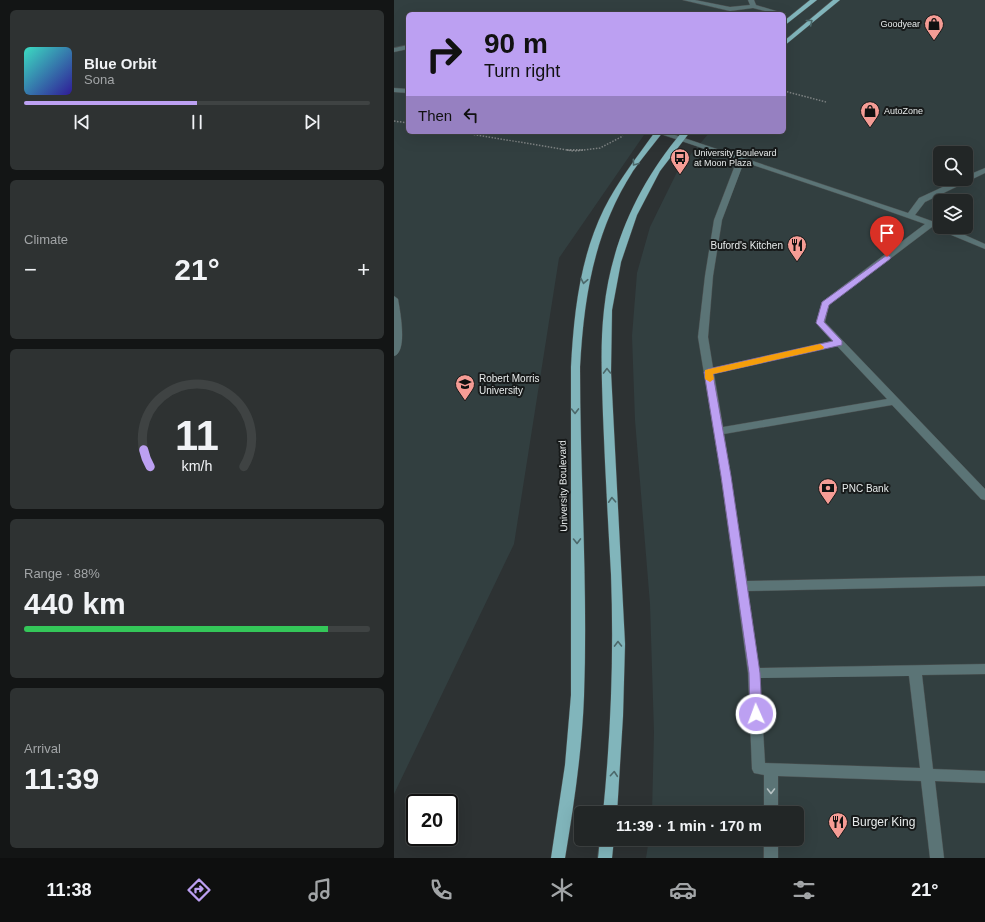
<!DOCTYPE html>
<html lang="en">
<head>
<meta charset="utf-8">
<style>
	body { margin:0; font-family:Arial,sans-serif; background:#2e3232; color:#f1f3f6; height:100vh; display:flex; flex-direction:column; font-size:15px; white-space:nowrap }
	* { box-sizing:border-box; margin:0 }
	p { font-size:13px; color:#a2a5a7 }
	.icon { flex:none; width:22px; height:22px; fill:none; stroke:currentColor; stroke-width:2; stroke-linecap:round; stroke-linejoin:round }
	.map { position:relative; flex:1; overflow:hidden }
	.sheet { display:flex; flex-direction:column; gap:10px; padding:10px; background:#131515; width:394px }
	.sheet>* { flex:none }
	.banner { position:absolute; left:12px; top:12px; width:380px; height:122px; border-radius:6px; box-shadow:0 4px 16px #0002,0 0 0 1px #3f4343; background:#bca0f2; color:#111; overflow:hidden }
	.fabs { position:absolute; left:539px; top:146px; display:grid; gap:8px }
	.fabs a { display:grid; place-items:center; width:40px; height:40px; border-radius:6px; background:#222626; box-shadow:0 4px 16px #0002,0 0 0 1px #3f4343; font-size:20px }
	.speed { position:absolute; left:12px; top:794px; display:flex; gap:8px; font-size:20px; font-weight:700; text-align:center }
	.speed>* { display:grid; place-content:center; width:52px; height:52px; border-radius:50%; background:#222626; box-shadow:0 4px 16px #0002,0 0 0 1px #3f4343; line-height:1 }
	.speed .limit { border:2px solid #111; border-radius:6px; background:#fff; color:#111 }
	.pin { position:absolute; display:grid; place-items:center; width:34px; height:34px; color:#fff; margin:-41px -17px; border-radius:50% 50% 50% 0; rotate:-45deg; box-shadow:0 0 4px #0007 }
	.pin .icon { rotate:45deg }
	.me { position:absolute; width:44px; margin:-22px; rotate:358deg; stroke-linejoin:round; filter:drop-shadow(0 0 3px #0008) }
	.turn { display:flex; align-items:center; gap:14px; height:84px; padding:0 12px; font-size:18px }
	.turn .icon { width:52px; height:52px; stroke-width:2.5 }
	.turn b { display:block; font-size:28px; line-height:34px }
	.then { display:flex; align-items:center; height:38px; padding:0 12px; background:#0003; gap:8px; font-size:15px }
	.big { font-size:30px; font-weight:700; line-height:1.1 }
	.sheet .widget { flex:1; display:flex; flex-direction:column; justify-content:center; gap:6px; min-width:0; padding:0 14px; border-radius:6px; background:#2e3232 }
	.sheet .dial { align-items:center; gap:0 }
	.dial svg { height:104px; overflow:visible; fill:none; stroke:#3f4343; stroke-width:7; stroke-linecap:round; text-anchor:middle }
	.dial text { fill:#f1f3f6; stroke:none }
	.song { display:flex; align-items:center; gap:12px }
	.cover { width:48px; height:48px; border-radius:6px; background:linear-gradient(135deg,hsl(170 70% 55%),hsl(250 70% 35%)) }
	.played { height:4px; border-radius:2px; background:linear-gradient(90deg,#bca0f2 50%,#3f4343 50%) }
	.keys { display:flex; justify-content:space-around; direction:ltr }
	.heat { display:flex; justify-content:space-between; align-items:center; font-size:22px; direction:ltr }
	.charge { height:6px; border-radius:3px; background:linear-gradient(90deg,#34c759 88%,#3f4343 0) }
	.trip { position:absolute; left:180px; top:806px; width:230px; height:40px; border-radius:6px; background:#222626; box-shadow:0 4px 16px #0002,0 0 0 1px #3f4343; font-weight:700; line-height:40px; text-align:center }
	.menu { display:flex; height:64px; justify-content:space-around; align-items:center; background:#0e0f0f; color:#a2a5a7 }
	.menu .icon { width:28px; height:28px }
	.menu .selected { color:#bca0f2 }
	.menu b { font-size:18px; color:#f1f3f6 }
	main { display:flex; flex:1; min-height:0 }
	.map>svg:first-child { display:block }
</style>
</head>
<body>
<main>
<section class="sheet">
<div class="widget">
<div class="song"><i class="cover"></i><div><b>Blue Orbit</b><p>Sona</p></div></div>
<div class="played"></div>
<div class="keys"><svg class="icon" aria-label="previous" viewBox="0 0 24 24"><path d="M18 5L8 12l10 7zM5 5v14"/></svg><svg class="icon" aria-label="pause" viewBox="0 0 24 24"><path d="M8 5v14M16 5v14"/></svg><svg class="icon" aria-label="next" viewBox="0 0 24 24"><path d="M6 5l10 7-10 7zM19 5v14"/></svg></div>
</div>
<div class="widget"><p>Climate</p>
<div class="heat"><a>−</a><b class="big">21°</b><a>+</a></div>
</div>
<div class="widget dial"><svg viewBox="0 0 100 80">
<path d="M14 69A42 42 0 1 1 86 69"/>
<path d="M14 69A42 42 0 0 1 9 56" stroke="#bca0f2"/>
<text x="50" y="56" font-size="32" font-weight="700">11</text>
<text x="50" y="72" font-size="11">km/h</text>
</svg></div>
<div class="widget"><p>Range · 88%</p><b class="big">440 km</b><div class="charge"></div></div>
<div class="widget"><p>Arrival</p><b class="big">11:39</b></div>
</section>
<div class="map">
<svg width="591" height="858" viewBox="0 0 591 858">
	<rect width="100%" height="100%" fill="#2d3233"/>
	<path fill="#323f40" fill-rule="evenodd" d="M 0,0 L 591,0 L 591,858 L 252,858 L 255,839 L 403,839 L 403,813 L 258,813 L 260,732 L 256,604 L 241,420 L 238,336 L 243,273 L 256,227 L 285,168 L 316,132 L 390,132 L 390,14 L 14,14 L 14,132 L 252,132 L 165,258 L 120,544 L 0,794 ZM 546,153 L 572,153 L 572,179 L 546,179 ZM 546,201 L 572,201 L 572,227 L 546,227 Z"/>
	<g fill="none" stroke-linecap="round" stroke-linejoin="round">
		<g stroke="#4b5050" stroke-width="1">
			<path id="service" d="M 289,0 L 301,0 L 336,7 L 356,5 L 354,0 L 360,0 L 362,5 L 392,14 L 390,16 L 390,14 L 382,14 L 359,8 L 336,11 Z
				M 0,88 L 14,89 L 14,93 L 0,92 Z
				M 261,132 L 272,132 L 514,213 L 525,198 L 566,179 L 572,179 L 572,176 L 591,168 L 591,173 L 531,202 L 521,215 L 546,224 L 546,227 L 553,227 L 591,244 L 591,249 L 538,227 L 435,305 L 431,322 L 591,489 L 591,500 L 587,499 L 498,405 L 330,434 L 353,581 L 591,576 L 591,586 L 354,591 L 365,668 L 591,664 L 591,674 L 528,675 L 539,769 L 591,771 L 591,783 L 541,781 L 550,858 L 536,858 L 527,781 L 384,776 L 384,813 L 370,813 L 370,775 L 360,773 L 358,769 L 354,673 L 327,476 L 304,337 L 311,276 L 320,220 L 343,160 ZM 350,162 L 466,201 L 531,224 L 428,302 L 422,323 L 438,341 L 319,368 L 314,337 L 319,276 L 328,220 ZM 443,346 L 493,399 L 329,427 L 320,374 ZM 515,676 L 526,768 L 371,763 L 366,678 Z
				M 0,296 L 4,299 C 6,311 14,352 0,356 Z
				M 370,839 L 384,839 L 384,858 L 370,858 Z"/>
		</g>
		<g stroke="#4b5050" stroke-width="1">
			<path id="minor" d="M 14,45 L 14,49 L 0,52 L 0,48 Z"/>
		</g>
		<g stroke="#4b5050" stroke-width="1">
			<path id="primary" d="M 416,0 L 423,0 L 390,26 L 390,21 Z
				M 439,0 L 446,0 L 390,46 L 390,41 Z
				M 261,132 L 269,132 C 259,145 248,158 239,171 C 200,232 190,296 186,367 C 186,476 194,586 190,696 C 188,750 180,804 171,858 L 157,858 L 171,765 L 177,695 L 177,367 C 180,312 186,258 210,209 C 224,181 243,157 261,132 Z
				M 288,132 L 296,132 L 266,171 L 243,215 L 227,262 L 218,310 L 217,372 L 231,644 L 229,716 L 223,813 L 209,813 C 217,733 220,654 217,574 C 214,521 211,468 209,415 C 208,380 206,345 210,310 C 217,243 245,183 288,132 Z
				M 206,839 L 220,839 L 218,858 L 204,858 Z"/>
		</g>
		<path stroke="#7d8282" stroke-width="1.5" stroke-dasharray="1.5 1.5" stroke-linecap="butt" d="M 390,91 L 432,102
			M 0,121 L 14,123
			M 65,132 L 179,151
			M 181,151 L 206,148 L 229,136"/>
		<path stroke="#7d8282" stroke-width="2" stroke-dasharray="1.5 1.5" stroke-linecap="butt" d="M 173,150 L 189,150"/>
		<use href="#service" fill="#5b7476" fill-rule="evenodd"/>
		<use href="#minor" fill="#5b7476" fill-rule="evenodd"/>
		<use href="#primary" fill="#81b5bb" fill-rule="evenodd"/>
	</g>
	<defs><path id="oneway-chevron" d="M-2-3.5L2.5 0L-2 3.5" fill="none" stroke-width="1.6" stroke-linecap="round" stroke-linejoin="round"/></defs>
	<g stroke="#4c686a">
		<use href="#oneway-chevron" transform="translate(416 22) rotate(-39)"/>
		<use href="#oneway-chevron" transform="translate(241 163) rotate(126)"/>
		<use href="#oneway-chevron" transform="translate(190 281) rotate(101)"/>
		<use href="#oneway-chevron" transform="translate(213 371) rotate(-91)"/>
		<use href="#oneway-chevron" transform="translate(181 411) rotate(89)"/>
		<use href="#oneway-chevron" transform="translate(218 500) rotate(-93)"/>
		<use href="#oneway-chevron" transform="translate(183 541) rotate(89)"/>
		<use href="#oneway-chevron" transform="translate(224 644) rotate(-91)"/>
		<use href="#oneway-chevron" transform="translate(220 774) rotate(-85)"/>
	</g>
	<use stroke="#b6c1c2" href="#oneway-chevron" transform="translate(377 791) rotate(90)"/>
	<path fill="#bca0f2" stroke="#7a689d" d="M 493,255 L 497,257 L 496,259 L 435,305 L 430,322 L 448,341 L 448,345 L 319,374 L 337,476 L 366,673 L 368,714 L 366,718 L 362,720 L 358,718 L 356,714 L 355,673 L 327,476 L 310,372 L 314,369 L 439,341 L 422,323 L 428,302 Z"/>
	<path fill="#f59e0b" d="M 426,344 L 430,347 L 429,349 L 319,374 L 320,379 L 316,382 L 311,379 L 311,370 Z"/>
	<defs>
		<g id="shop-pin" transform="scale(1)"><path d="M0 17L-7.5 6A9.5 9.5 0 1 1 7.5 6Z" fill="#f59c95" stroke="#171a1a"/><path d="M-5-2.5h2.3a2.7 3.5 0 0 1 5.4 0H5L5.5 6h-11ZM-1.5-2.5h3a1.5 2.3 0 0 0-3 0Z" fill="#111"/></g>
		<g id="bus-pin" transform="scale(1)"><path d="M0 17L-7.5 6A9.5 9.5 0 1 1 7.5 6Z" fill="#f59c95" stroke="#171a1a"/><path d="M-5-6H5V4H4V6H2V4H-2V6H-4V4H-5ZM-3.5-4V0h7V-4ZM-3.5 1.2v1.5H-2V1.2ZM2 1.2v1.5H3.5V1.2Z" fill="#111"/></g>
		<g id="restaurant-pin" transform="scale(1)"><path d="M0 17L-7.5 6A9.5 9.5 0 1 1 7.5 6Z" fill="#f59c95" stroke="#171a1a"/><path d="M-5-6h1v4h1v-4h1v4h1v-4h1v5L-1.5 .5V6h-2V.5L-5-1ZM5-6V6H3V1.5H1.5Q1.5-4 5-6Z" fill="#111"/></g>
		<g id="university-pin" transform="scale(1)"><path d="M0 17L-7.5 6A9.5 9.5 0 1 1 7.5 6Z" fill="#f59c95" stroke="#171a1a"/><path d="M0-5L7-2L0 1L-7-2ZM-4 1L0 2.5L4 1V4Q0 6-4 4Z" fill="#111"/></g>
		<g id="bank-pin" transform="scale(1)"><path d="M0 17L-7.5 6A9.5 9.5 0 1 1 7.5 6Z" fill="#f59c95" stroke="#171a1a"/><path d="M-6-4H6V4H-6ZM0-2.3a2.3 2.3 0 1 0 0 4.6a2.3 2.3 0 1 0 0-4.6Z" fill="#111"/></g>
	</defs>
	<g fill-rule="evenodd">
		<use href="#shop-pin" x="540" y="24"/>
		<use href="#shop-pin" x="476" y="111"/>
		<use href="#bus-pin" x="286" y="158"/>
		<use href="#restaurant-pin" x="403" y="245"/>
		<use href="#university-pin" x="71" y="384"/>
		<use href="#bank-pin" x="434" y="488"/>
		<use href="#restaurant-pin" x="444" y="822"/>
	</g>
	<g text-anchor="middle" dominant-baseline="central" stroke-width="4" stroke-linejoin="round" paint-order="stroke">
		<g font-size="9" fill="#e7ebeb" stroke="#171a1a" text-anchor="start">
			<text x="526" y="24" text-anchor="end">Goodyear</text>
			<text x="490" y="111">AutoZone</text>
			<text x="300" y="153">University Boulevard<tspan x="300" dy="10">at Moon Plaza</tspan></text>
		</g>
		<g font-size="10" fill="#e7ebeb" stroke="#171a1a" text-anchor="start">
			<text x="389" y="245" text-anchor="end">Buford's Kitchen</text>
			<text x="85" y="378">Robert Morris<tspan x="85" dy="12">University</tspan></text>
			<text x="448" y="488">PNC Bank</text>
		</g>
		<g font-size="10" fill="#e7ebeb" stroke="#171a1a">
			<text transform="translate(169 486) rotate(-91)">University Boulevard</text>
		</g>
		<g font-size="12" fill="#e7ebeb" stroke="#171a1a" text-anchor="start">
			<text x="458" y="822">Burger King</text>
		</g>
	</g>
</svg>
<div class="fabs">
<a><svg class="icon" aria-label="search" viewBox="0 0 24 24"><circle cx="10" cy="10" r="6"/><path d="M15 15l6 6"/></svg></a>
<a><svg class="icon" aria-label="layers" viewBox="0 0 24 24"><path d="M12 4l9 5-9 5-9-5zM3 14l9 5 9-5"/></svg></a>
</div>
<div class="speed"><div class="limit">20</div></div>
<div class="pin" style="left:493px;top:257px;background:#d93025"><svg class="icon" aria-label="arrive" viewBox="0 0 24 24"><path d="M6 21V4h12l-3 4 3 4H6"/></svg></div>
<svg class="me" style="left:362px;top:714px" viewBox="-20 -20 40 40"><circle r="17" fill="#bca0f2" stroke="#fff" stroke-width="3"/><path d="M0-11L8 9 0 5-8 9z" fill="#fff"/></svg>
<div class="trip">11:39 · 1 min · 170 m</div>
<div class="banner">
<div class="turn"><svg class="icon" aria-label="right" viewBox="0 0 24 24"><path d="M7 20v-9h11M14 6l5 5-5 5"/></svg><div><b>90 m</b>Turn right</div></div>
<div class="then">Then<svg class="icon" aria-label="left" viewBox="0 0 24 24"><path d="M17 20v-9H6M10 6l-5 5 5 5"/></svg></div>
</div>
</div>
</main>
<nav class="menu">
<b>11:38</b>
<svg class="icon selected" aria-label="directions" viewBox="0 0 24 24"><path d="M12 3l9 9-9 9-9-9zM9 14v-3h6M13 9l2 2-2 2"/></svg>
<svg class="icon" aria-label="music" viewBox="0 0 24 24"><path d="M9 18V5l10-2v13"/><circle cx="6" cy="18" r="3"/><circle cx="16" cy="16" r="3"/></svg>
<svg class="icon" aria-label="phone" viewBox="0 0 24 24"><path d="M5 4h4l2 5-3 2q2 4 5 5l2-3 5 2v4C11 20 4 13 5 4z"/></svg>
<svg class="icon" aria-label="climate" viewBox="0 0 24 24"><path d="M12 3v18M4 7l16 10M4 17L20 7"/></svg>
<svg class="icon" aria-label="car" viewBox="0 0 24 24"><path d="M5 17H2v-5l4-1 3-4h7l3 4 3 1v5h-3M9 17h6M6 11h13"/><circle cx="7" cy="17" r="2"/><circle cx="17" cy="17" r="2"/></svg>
<svg class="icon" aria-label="filters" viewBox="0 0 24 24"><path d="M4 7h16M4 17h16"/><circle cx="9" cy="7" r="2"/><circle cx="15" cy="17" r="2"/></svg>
<b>21°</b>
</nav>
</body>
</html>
